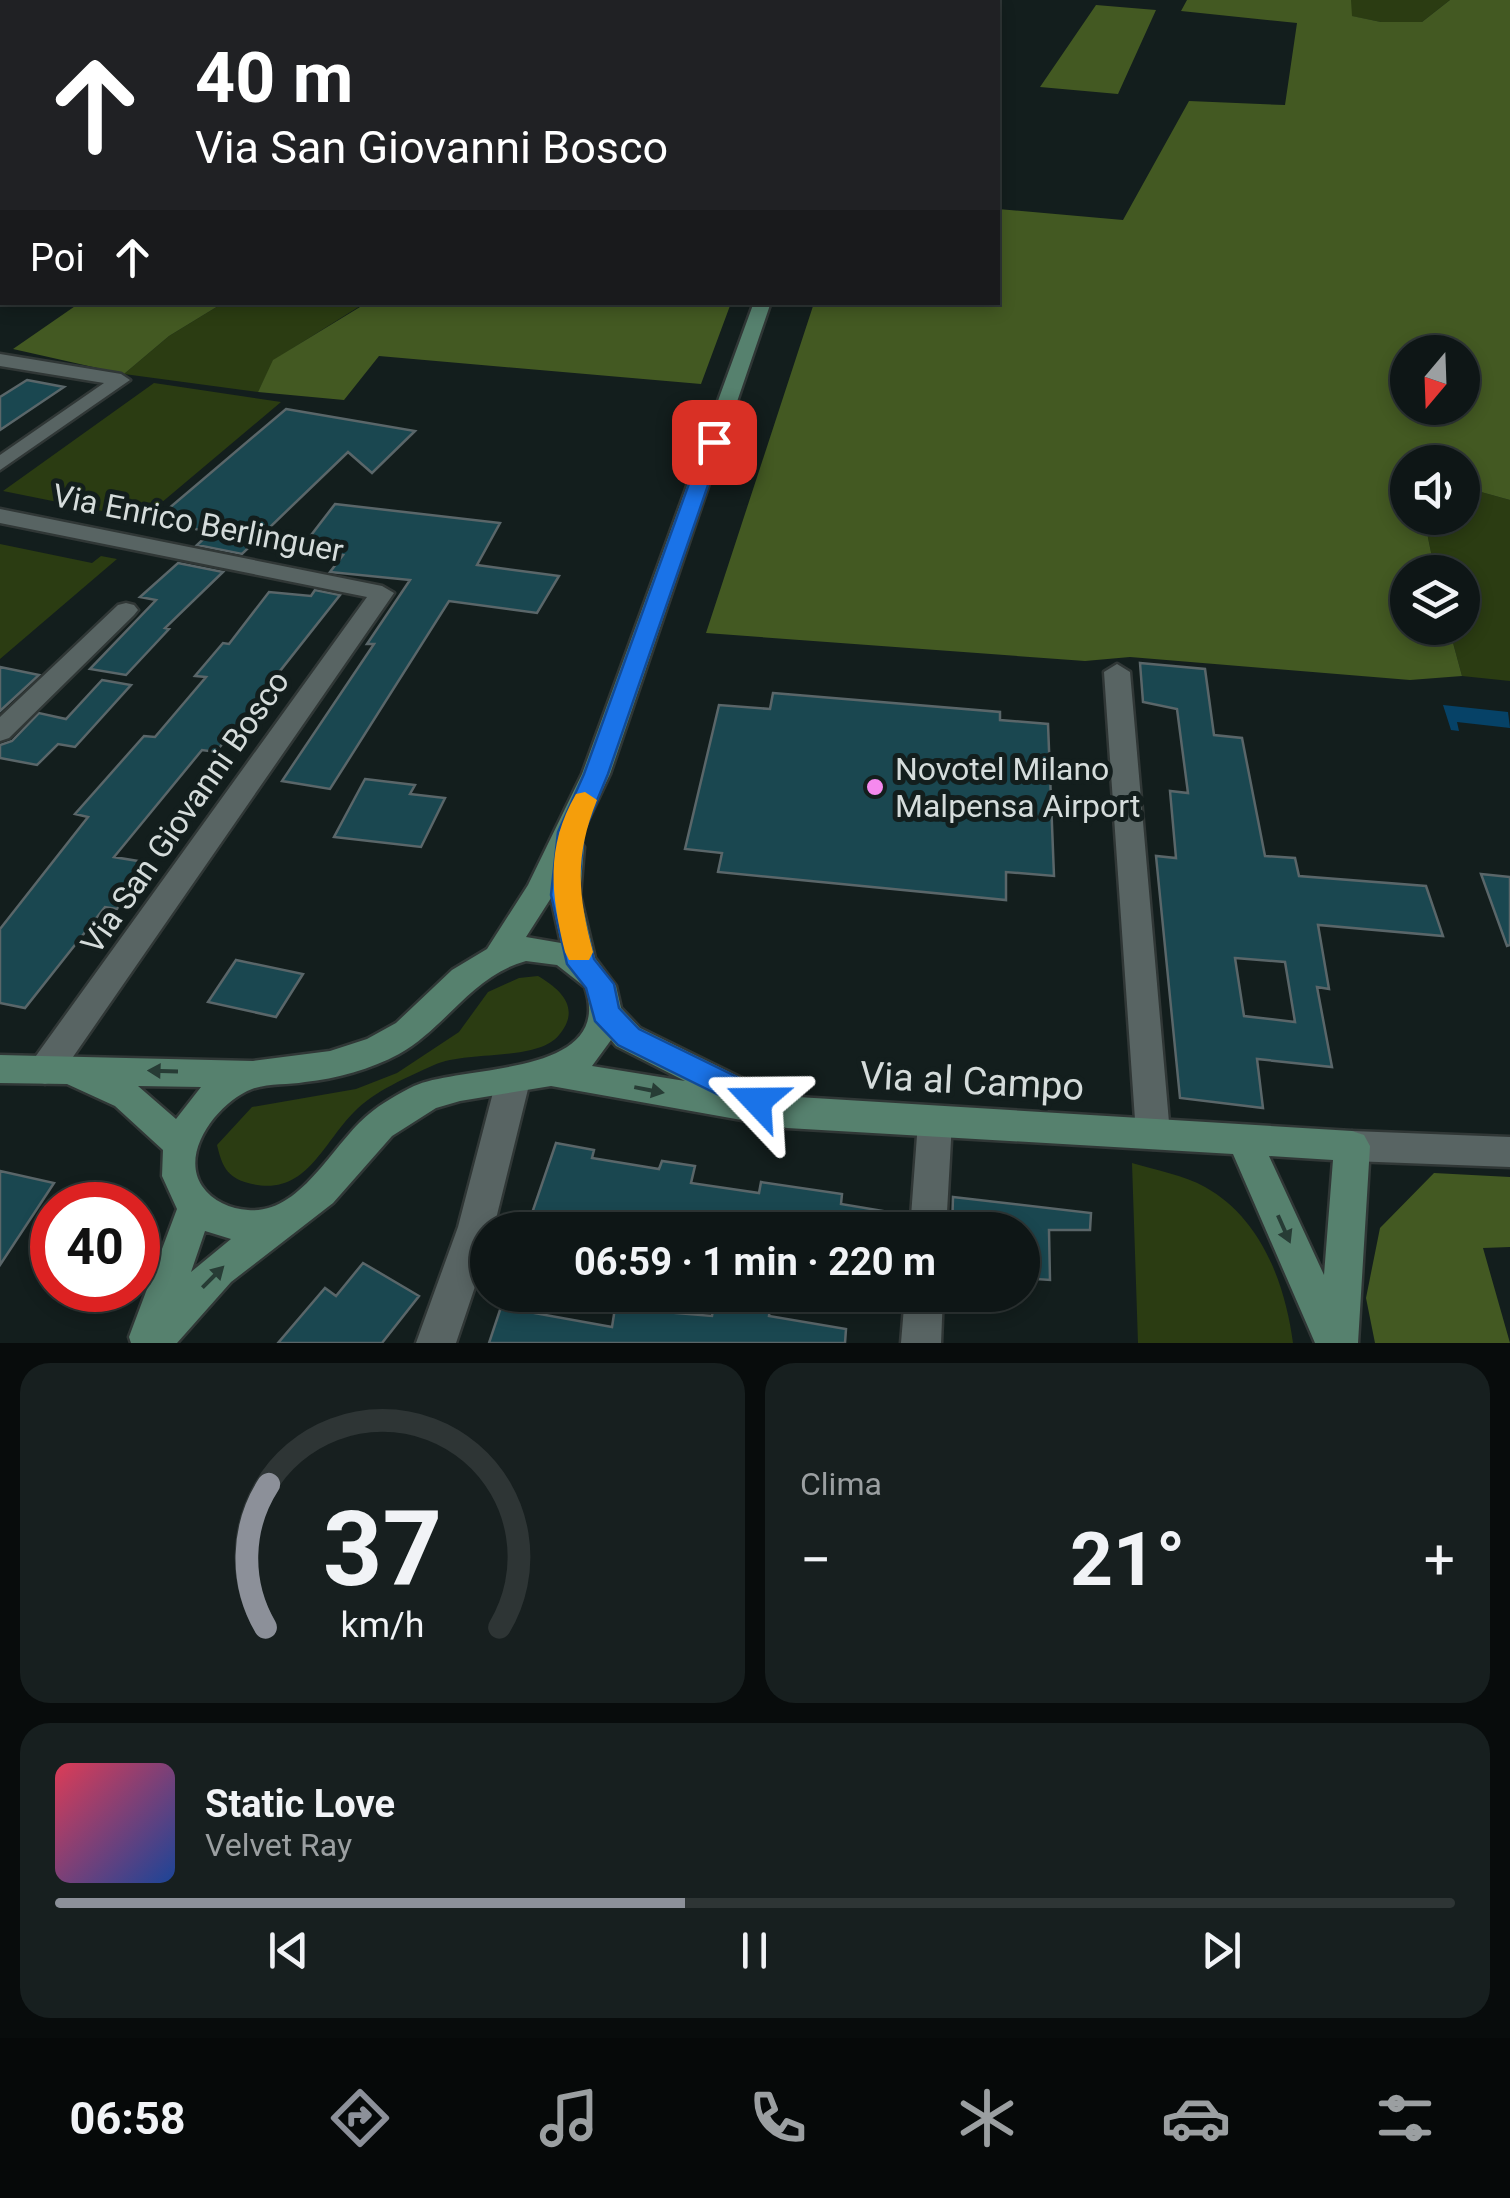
<!DOCTYPE html>
<html lang="it">
<head>
<meta charset="utf-8">
<style>
	body { margin:0; font-family:Roboto,sans-serif; background:#171f1f; color:#f1f3f6; height:100vh; display:flex; flex-direction:column; font-size:38px; white-space:nowrap }
	* { box-sizing:border-box; margin:0 }
	p { font-size:32px; color:#9b9fa1 }
	.icon { flex:none; width:55px; height:55px; fill:none; stroke:currentColor; stroke-width:2; stroke-linecap:round; stroke-linejoin:round }
	.map { position:relative; height:1343px; overflow:hidden }
	.drawer { display:flex; flex-direction:column; gap:20px; padding:20px; background:#080c0c; flex:1 }
	.drawer>* { flex:none }
	.guide { position:absolute; left:0px; top:0px; width:1000px; height:305px; box-shadow:0 5px 15px #0003,0 0 0 2px #2e3535; background:#202124; color:#fff; overflow:hidden }
	.needle { width:65px; rotate:199deg }
	.tools { position:absolute; left:1390px; top:335px; display:grid; gap:20px }
	.tools a { display:grid; place-items:center; width:90px; height:90px; border-radius:50%; background:#0e1616; box-shadow:0 5px 15px #0003,0 0 0 2px #2e3535; font-size:50px }
	.speed { position:absolute; left:30px; top:1182px; display:flex; gap:20px; font-size:50px; font-weight:700; text-align:center }
	.speed>* { display:grid; place-content:center; width:130px; height:130px; border-radius:50%; background:#0e1616; box-shadow:0 5px 15px #0003,0 0 0 2px #2e3535; line-height:1 }
	.speed .limit { border:15px solid #d22; background:#fff; color:#111 }
	.pin { position:absolute; display:grid; place-items:center; width:85px; height:85px; color:#fff; margin:-42px; border-radius:20px; box-shadow:0 5px 15px #0006 }
	.me { position:absolute; width:110px; margin:-55px; rotate:293deg; stroke-linejoin:round; filter:drop-shadow(0 0 8px #0008) }
	.turn { display:flex; align-items:center; gap:35px; height:210px; padding:0 30px; font-size:45px }
	.turn .icon { width:130px; height:130px; stroke-width:2.5 }
	.turn b { display:block; font-size:70px; line-height:85px }
	.then { display:flex; align-items:center; height:95px; padding:0 30px; background:#0003; gap:20px; font-size:38px }
	.big { font-size:75px; font-weight:700; line-height:1.1 }
	.drawer .card { flex:1; display:flex; flex-direction:column; justify-content:center; gap:15px; min-width:0; padding:0 35px; border-radius:30px; background:#171f1f }
	.drawer .dial { align-items:center; gap:0 }
	.dial svg { height:260px; overflow:visible; fill:none; stroke:#2e3535; stroke-width:7; stroke-linecap:round; text-anchor:middle }
	.dial text { fill:#f1f3f6; stroke:none }
	.song { display:flex; align-items:center; gap:30px }
	.cover { width:120px; height:120px; border-radius:15px; background:linear-gradient(135deg,hsl(350 70% 55%),hsl(220 70% 35%)) }
	.played { height:10px; border-radius:5px; background:linear-gradient(90deg,#8c9099 45%,#2e3535 45%) }
	.keys { display:flex; justify-content:space-around; direction:ltr }
	.heat { display:flex; justify-content:space-between; align-items:center; font-size:55px; direction:ltr }
	.drawer .tiles { flex:1; display:grid; gap:20px; grid-template-columns:1fr 1fr }
	.card:last-child { grid-column:span 2 }
	.trip { position:absolute; left:470px; top:1212px; width:570px; height:100px; border-radius:50px; background:#0e1616; box-shadow:0 5px 15px #0003,0 0 0 2px #2e3535; font-weight:700; line-height:100px; text-align:center }
	.menu { display:flex; height:160px; justify-content:space-around; align-items:center; background:#060909; color:#9b9fa1 }
	.menu .icon { width:70px; height:70px }
	.menu .active { color:#8c9099 }
	.menu b { font-size:45px; color:#f1f3f6 }
	.map>svg:first-child { display:block }
</style>
</head>
<body>
<div class="map">
<svg width="1510" height="1343" viewBox="0 0 1510 1343">
	<rect width="100%" height="100%" fill="#131e1d"/>
	<path fill="#2b3c12" d="M 1351,0 L 1450,0 L 1422,22 L 1381,22 L 1351,16 Z
		M 351,302 L 360,306 L 274,360 L 258,392 L 124,374 L 169,336 L 223,303 Z
		M 154,383 L 281,402 L 142,519 L 3,491 Z
		M 1463,487 L 1510,500 L 1510,681 L 1462,676 L 1449,628 L 1462,628 L 1462,572 L 1435,572 L 1424,518 L 1462,518 Z
		M 0,544 L 92,563 L 101,556 L 117,559 L 0,659 Z
		M 538,976 C 562,990 581,1009 559,1035 C 537,1062 467,1050 434,1065 C 408,1077 374,1091 354,1112 C 322,1144 305,1199 248,1183 C 226,1177 222,1165 217,1145 L 252,1107 L 356,1089 L 397,1073 L 459,1032 L 488,992 L 519,978 Z
		M 1132,1163 C 1155,1170 1184,1175 1205,1187 C 1261,1218 1285,1283 1293,1343 L 1138,1343 Z"/>
	<path fill="#435922" fill-rule="evenodd" d="M 1187,0 L 1351,0 L 1352,16 L 1381,22 L 1422,22 L 1450,0 L 1510,0 L 1510,500 L 1463,487 L 1462,462 L 1408,462 L 1408,518 L 1424,518 L 1435,572 L 1408,572 L 1408,628 L 1449,628 L 1462,676 L 1410,680 L 1130,657 L 1085,661 L 706,633 L 814,303 L 998,302 L 998,209 L 1123,220 L 1189,101 L 1285,105 L 1297,23 L 1181,11 ZM 1462,352 L 1462,408 L 1408,408 L 1408,352 Z
		M 1096,5 L 1156,10 L 1118,94 L 1040,87 Z
		M 81,302 L 223,302 L 223,303 L 169,336 L 124,374 L 13,349 Z
		M 351,303 L 731,303 L 701,384 L 379,356 L 344,400 L 258,392 L 273,360 L 360,307 Z
		M 1434,1173 L 1510,1177 L 1510,1247 L 1483,1248 L 1510,1343 L 1375,1343 L 1366,1298 L 1380,1228 Z"/>
	<path fill="#064267" d="M 1443,705 L 1508,712 L 1510,728 L 1457,722 L 1459,731 L 1451,730 Z"/>
	<path fill="#1a4750" stroke="#5a6669" stroke-width="2.5" fill-rule="evenodd" d="M 27,380 L 64,387 L 0,430 L 0,397 Z
		M 286,409 L 415,431 L 372,473 L 348,452 L 242,554 L 197,545 L 211,532 L 154,521 Z
		M 335,504 L 500,523 L 477,565 L 559,576 L 537,613 L 449,601 L 330,789 L 282,781 L 374,644 L 367,644 L 410,580 L 330,572 L 343,555 L 302,547 Z
		M 178,563 L 223,572 L 165,628 L 169,629 L 126,675 L 90,669 L 156,600 L 140,597 Z
		M 315,590 L 340,595 L 216,752 L 202,750 L 114,857 L 150,863 L 117,909 L 105,907 L 25,1008 L 0,1003 L 0,929 L 88,817 L 75,814 L 144,736 L 155,737 L 206,677 L 195,676 L 223,643 L 229,644 L 269,592 L 311,596 Z
		M 1140,663 L 1205,669 L 1214,735 L 1242,738 L 1265,856 L 1295,858 L 1299,876 L 1426,886 L 1443,936 L 1318,925 L 1329,989 L 1317,987 L 1332,1067 L 1257,1059 L 1263,1108 L 1180,1098 L 1156,856 L 1176,858 L 1170,791 L 1188,793 L 1177,709 L 1143,702 ZM 1235,958 L 1285,962 L 1295,1022 L 1244,1016 Z
		M 0,667 L 39,675 L 0,711 Z
		M 102,680 L 131,685 L 75,747 L 58,744 L 37,765 L 0,758 L 0,745 L 12,741 L 39,713 L 66,719 Z
		M 773,693 L 1000,712 L 1000,720 L 1048,724 L 1054,876 L 1006,872 L 1006,900 L 718,872 L 722,853 L 685,849 L 719,705 L 770,709 Z
		M 365,779 L 415,785 L 410,794 L 445,798 L 421,847 L 334,837 Z
		M 1481,874 L 1510,877 L 1510,945 L 1507,946 Z
		M 236,960 L 303,974 L 276,1017 L 208,1002 Z
		M 556,1143 L 594,1150 L 592,1158 L 659,1169 L 662,1161 L 695,1166 L 691,1183 L 759,1193 L 761,1182 L 842,1194 L 841,1204 L 907,1215 L 906,1230 L 610,1230 L 531,1216 Z
		M 0,1171 L 54,1183 L 0,1265 Z
		M 953,1197 L 1091,1213 L 1090,1230 L 1049,1230 L 1050,1280 L 1022,1278 L 1022,1230 L 952,1230 Z
		M 363,1263 L 419,1296 L 382,1343 L 278,1343 L 325,1288 L 336,1296 Z
		M 716,1295 L 771,1302 L 769,1316 L 846,1329 L 845,1343 L 489,1343 L 501,1307 L 612,1327 L 615,1308 L 712,1316 Z"/>
	<g fill="none" stroke-linecap="round" stroke-linejoin="round">
		<g stroke="#303736" stroke-width="5">
			<path id="street" d="M 108,0 L 149,0 L 150,2 L 110,2 Z
				M 0,354 L 121,374 L 130,380 L 0,470 L 0,455 L 104,383 L 0,366 Z
				M 0,509 L 382,586 L 394,593 L 57,1080 L 45,1084 L 33,1080 L 28,1070 L 33,1060 L 367,597 L 0,523 Z
				M 126,603 L 134,605 L 138,610 L 134,615 L 9,738 L 0,741 L 0,717 L 118,605 Z
				M 1117,664 L 1130,672 L 1170,1134 L 1165,1145 L 1153,1149 L 1141,1145 L 1136,1134 L 1104,672 Z
				M 513,1067 L 525,1071 L 530,1081 L 494,1227 L 488,1230 L 488,1248 L 456,1343 L 416,1343 L 458,1227 L 496,1081 L 501,1071 Z
				M 935,1107 L 947,1112 L 952,1122 L 946,1230 L 910,1230 L 918,1122 L 923,1112 Z
				M 1352,1131 L 1510,1137 L 1510,1167 L 1352,1161 L 1340,1157 L 1334,1146 L 1340,1135 Z
				M 905,1295 L 943,1295 L 941,1343 L 901,1343 Z"/>
		</g>
		<g stroke="#303736" stroke-width="5">
			<path id="secondary" d="M 754,302 L 771,302 L 610,774 L 579,839 L 584,847 L 580,895 L 595,958 L 616,986 L 621,1008 L 640,1028 L 762,1088 L 765,1095 L 1352,1131 L 1364,1135 L 1370,1146 L 1358,1343 L 1315,1343 L 1233,1154 L 787,1128 L 551,1086 L 460,1101 L 436,1108 L 392,1136 L 333,1203 L 231,1282 L 177,1343 L 131,1343 L 129,1337 L 177,1209 L 162,1176 L 163,1150 L 115,1106 L 67,1084 L 0,1083 L 0,1055 L 253,1061 L 330,1051 L 367,1039 L 396,1023 L 452,970 L 487,949 L 528,885 L 582,774 ZM 551,898 L 561,943 L 526,937 ZM 526,961 L 557,965 L 585,987 C 616,1078 462,1064 414,1086 C 398,1094 382,1103 369,1114 C 333,1143 301,1215 248,1210 C 231,1209 212,1201 202,1186 C 179,1151 220,1101 252,1089 C 269,1083 288,1085 305,1082 C 336,1079 371,1069 399,1054 C 447,1027 471,976 526,961 ZM 611,1040 L 616,1046 L 685,1081 L 592,1066 ZM 138,1086 L 201,1087 L 176,1119 ZM 1269,1156 L 1333,1160 L 1324,1275 ZM 205,1231 L 231,1239 L 191,1272 Z"/>
		</g>
		<use href="#street" fill="#586463" fill-rule="evenodd"/>
		<use href="#secondary" fill="#56816e" fill-rule="evenodd"/>
	</g>
	<defs><path id="oneway-solid" d="M-6-.8H1V-3.2L6.5 0L1 3.2V.8H-6Z" transform="scale(2.5)"/></defs>
	<g fill="#273c35">
		<use href="#oneway-solid" transform="translate(163 1071) rotate(-178)"/>
		<use href="#oneway-solid" transform="translate(649 1090) rotate(11)"/>
		<use href="#oneway-solid" transform="translate(1284 1229) rotate(66)"/>
		<use href="#oneway-solid" transform="translate(213 1277) rotate(-45)"/>
	</g>
	<path fill="#1a73e8" stroke="#114b97" stroke-width="2.5" d="M 714,436 L 723,442 L 608,774 L 584,832 L 578,895 L 594,959 L 614,984 L 619,1008 L 639,1029 L 768,1092 L 773,1101 L 768,1110 L 757,1114 L 618,1045 L 595,1021 L 586,988 L 567,964 L 551,895 L 558,832 L 584,774 L 704,442 Z"/>
	<path fill="#f59e0b" d="M 585,792 L 597,800 C 574,857 578,895 593,952 L 589,960 L 569,960 L 565,952 C 551,895 545,847 576,794 Z"/>
	<circle fill="#f589ee" stroke="#131e1d" stroke-width="4" cx="875" cy="787" r="10"/>
	<g text-anchor="middle" dominant-baseline="central" stroke-width="10" stroke-linejoin="round" paint-order="stroke">
		<g font-size="32" fill="#d5dcdb" stroke="#131e1d">
			<text transform="translate(198 523) rotate(11)">Via Enrico Berlinguer</text>
			<text transform="translate(185 812) rotate(-55)">Via San Giovanni Bosco</text>
		</g>
		<g font-size="32" fill="#d5dcdb" stroke="#131e1d" text-anchor="start">
			<text x="895" y="769">Novotel Milano<tspan x="895" dy="37">Malpensa Airport</tspan></text>
		</g>
		<g font-size="38" fill="#d5dcdb" stroke="#131e1d">
			<text transform="translate(972 1081) rotate(3)">Via al Campo</text>
		</g>
	</g>
</svg>
<div class="tools">
<a><svg class="needle" viewBox="-14 -14 28 28"><path d="M0-13l5 13h-10z" fill="#e53935"/><path d="M0 13l5-13h-10z" fill="#9b9fa1"/></svg></a>
<a><svg class="icon" aria-label="sound" viewBox="0 0 24 24"><path d="M4 9h4l5-4v14l-5-4H4zM17 9q2 3 0 6"/></svg></a>
<a><svg class="icon" aria-label="layers" viewBox="0 0 24 24"><path d="M12 4l9 5-9 5-9-5zM3 14l9 5 9-5"/></svg></a>
</div>
<div class="speed"><div class="limit">40</div></div>
<div class="pin" style="left:714px;top:442px;background:#d93025"><svg class="icon" aria-label="arrive" viewBox="0 0 24 24"><path d="M6 21V4h12l-3 4 3 4H6"/></svg></div>
<svg class="me" style="left:757px;top:1101px" viewBox="-20 -20 40 40"><path d="M0-17L14 15 0 8-14 15z" fill="#1a73e8" stroke="#fff" stroke-width="4"/></svg>
<div class="trip">06:59 · 1 min · 220 m</div>
<div class="guide">
<div class="turn"><svg class="icon" aria-label="ahead" viewBox="0 0 24 24"><path d="M12 20V5M6 11l6-6 6 6"/></svg><div><b>40 m</b>Via San Giovanni Bosco</div></div>
<div class="then">Poi<svg class="icon" aria-label="ahead" viewBox="0 0 24 24"><path d="M12 20V5M6 11l6-6 6 6"/></svg></div>
</div>
</div>
<section class="drawer">
<div class="tiles">
<div class="card dial"><svg viewBox="0 0 100 80">
<path d="M14 69A42 42 0 1 1 86 69"/>
<path d="M14 69A42 42 0 0 1 15 25" stroke="#8c9099"/>
<text x="50" y="56" font-size="32" font-weight="700">37</text>
<text x="50" y="72" font-size="11">km/h</text>
</svg></div>
<div class="card"><p>Clima</p>
<div class="heat"><a>−</a><b class="big">21°</b><a>+</a></div>
</div>
<div class="card">
<div class="song"><i class="cover"></i><div><b>Static Love</b><p>Velvet Ray</p></div></div>
<div class="played"></div>
<div class="keys"><svg class="icon" aria-label="previous" viewBox="0 0 24 24"><path d="M18 5L8 12l10 7zM5 5v14"/></svg><svg class="icon" aria-label="pause" viewBox="0 0 24 24"><path d="M8 5v14M16 5v14"/></svg><svg class="icon" aria-label="next" viewBox="0 0 24 24"><path d="M6 5l10 7-10 7zM19 5v14"/></svg></div>
</div>
</div>
</section>
<nav class="menu">
<b>06:58</b>
<svg class="icon active" aria-label="directions" viewBox="0 0 24 24"><path d="M12 3l9 9-9 9-9-9zM9 14v-3h6M13 9l2 2-2 2"/></svg>
<svg class="icon" aria-label="music" viewBox="0 0 24 24"><path d="M9 18V5l10-2v13"/><circle cx="6" cy="18" r="3"/><circle cx="16" cy="16" r="3"/></svg>
<svg class="icon" aria-label="phone" viewBox="0 0 24 24"><path d="M5 4h4l2 5-3 2q2 4 5 5l2-3 5 2v4C11 20 4 13 5 4z"/></svg>
<svg class="icon" aria-label="climate" viewBox="0 0 24 24"><path d="M12 3v18M4 7l16 10M4 17L20 7"/></svg>
<svg class="icon" aria-label="car" viewBox="0 0 24 24"><path d="M5 17H2v-5l4-1 3-4h7l3 4 3 1v5h-3M9 17h6M6 11h13"/><circle cx="7" cy="17" r="2"/><circle cx="17" cy="17" r="2"/></svg>
<svg class="icon" aria-label="filters" viewBox="0 0 24 24"><path d="M4 7h16M4 17h16"/><circle cx="9" cy="7" r="2"/><circle cx="15" cy="17" r="2"/></svg>
</nav>
</body>
</html>
